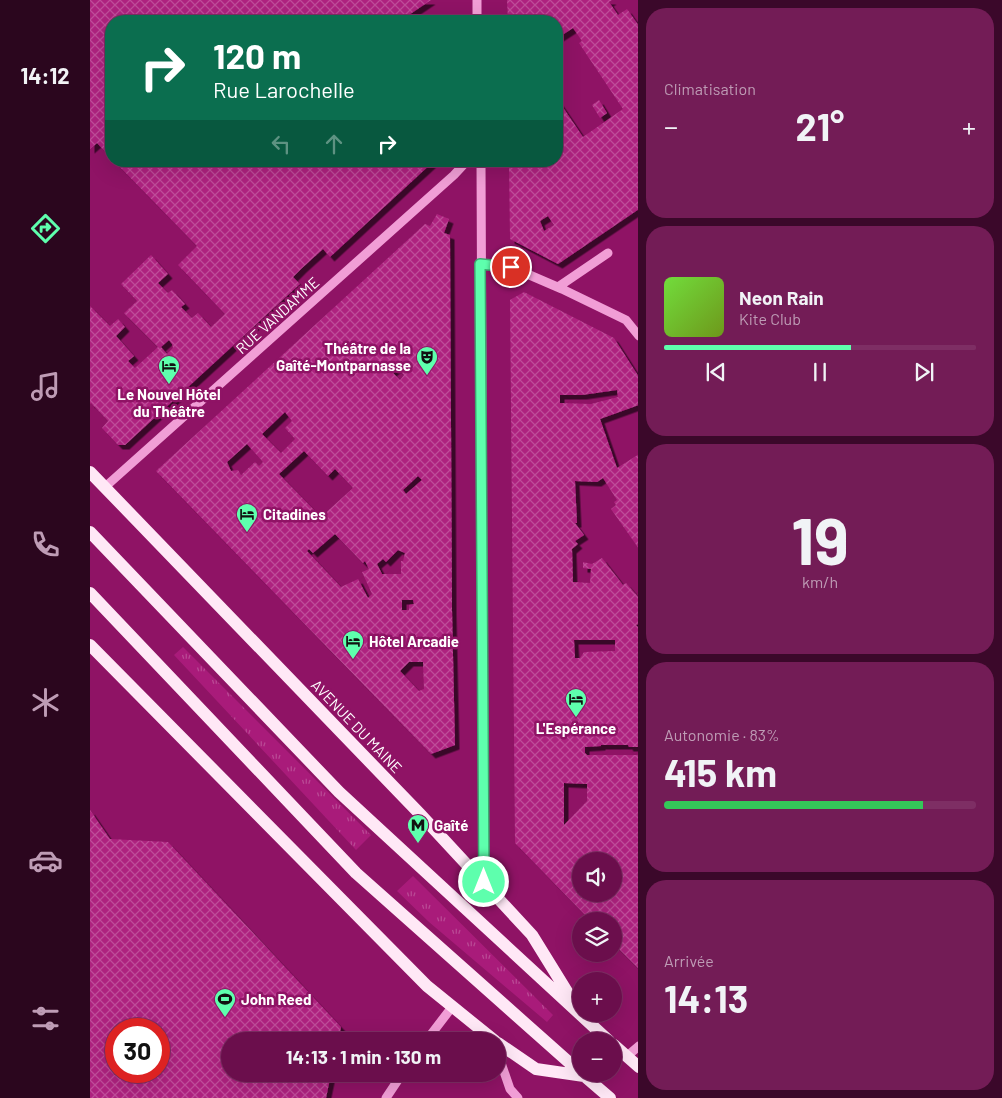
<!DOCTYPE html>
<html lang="fr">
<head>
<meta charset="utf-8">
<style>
	body { margin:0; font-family:Barlow,sans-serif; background:#731c56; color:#f1f3f6; height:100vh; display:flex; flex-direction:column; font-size:19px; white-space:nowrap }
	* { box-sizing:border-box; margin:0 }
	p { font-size:16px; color:#be9cb5 }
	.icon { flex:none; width:28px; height:28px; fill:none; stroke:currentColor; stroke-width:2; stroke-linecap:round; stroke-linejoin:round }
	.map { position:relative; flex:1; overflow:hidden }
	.panel { display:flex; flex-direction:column; gap:8px; padding:8px; background:#3b082a; width:364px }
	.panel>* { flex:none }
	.guide { position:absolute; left:15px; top:15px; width:458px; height:152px; border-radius:20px; box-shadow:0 5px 20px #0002,0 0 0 1px #7e2e64; background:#0b6e4f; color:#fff; overflow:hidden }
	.fabs { position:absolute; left:482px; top:852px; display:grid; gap:10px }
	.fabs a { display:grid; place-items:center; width:50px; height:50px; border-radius:50%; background:#6b0e4c; box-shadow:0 5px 20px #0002,0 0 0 1px #7e2e64; font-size:25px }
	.speed { position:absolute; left:15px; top:1018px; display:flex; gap:10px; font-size:25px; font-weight:700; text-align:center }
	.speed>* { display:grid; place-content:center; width:65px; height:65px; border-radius:50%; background:#6b0e4c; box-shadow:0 5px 20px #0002,0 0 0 1px #7e2e64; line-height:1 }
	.speed .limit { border:8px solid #d22; background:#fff; color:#111 }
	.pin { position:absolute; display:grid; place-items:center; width:42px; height:42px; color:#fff; margin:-21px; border:2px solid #fff; border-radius:50%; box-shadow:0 1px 5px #0007 }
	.me { position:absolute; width:55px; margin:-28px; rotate:0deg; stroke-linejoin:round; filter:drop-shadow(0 0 4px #0008) }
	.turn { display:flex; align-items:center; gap:18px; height:105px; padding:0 25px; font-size:22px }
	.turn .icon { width:65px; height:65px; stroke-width:2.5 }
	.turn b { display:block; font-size:35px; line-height:42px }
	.lanes { display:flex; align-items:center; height:48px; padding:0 25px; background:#0003; justify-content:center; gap:25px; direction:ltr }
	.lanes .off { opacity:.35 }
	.big { font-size:38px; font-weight:700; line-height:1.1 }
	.panel .card { flex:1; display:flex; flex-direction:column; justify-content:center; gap:8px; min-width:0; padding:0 18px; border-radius:20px; background:#731c56 }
	.panel .dial { align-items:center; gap:0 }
	.dial b { font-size:65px; line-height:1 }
	.song { display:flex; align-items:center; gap:15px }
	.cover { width:60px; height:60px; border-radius:8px; background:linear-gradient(135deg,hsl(100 70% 55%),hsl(80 70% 35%)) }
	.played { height:5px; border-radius:2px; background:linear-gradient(90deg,#5effad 60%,#7e2e64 60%) }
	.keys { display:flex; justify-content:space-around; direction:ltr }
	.heat { display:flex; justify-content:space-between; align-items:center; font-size:28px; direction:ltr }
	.charge { height:8px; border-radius:4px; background:linear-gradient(90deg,#34c759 83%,#7e2e64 0) }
	.trip { position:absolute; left:131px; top:1032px; width:285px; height:50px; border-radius:25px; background:#6b0e4c; box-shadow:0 5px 20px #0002,0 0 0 1px #7e2e64; font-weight:700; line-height:50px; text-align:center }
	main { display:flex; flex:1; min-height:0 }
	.tab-bar { display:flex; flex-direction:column; width:90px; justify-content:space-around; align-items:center; background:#2b061e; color:#be9cb5 }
	.tab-bar .icon { width:35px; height:35px }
	.tab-bar .on { color:#5effad }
	.tab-bar b { font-size:22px; color:#f1f3f6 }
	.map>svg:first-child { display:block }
</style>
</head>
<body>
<main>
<nav class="tab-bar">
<b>14:12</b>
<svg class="icon on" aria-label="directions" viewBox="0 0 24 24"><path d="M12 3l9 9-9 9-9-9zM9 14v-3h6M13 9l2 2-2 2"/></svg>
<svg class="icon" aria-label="music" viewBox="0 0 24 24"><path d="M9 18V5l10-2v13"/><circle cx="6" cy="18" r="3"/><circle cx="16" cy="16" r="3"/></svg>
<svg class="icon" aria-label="phone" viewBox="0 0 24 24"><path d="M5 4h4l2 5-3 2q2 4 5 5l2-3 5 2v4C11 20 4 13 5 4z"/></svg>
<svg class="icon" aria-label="climate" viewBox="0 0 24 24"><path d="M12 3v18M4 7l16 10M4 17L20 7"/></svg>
<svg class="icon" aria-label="car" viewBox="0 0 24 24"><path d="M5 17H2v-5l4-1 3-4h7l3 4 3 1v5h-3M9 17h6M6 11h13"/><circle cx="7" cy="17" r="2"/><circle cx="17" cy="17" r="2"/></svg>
<svg class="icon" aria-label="filters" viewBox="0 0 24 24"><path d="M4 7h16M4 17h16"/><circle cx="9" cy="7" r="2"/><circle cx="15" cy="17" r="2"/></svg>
</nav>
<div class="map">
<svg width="549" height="1098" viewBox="0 0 549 1098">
	<defs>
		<pattern id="grass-tufts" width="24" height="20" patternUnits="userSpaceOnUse" patternTransform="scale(1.25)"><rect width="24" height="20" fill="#a91b7a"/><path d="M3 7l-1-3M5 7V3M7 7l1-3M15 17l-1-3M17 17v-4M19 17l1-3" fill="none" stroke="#ba4995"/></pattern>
		<pattern id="building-cross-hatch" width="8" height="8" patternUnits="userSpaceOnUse" patternTransform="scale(1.25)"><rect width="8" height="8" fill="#ae217f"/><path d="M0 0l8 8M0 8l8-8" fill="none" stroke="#be4d99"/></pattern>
		<filter id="shadow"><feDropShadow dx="4.5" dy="4.5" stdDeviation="0" flood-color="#0009"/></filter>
	</defs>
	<rect width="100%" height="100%" fill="#8f1365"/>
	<path fill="url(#grass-tufts)" d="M 93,647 L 281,835 L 266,850 L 84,655 Z
		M 323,876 L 463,1015 L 457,1022 L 339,922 L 307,891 Z"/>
	<path fill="url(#building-cross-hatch)" fill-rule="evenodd" filter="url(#shadow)" d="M 0,0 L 341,0 L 310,21 L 21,21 L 21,45 L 18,47 L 21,51 L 21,158 L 7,143 L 0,149 Z
		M 417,0 L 522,0 L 519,2 L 528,15 L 537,9 L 549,26 L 549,209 L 468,264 L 420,239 L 419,161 L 466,161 L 466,97 L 493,137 L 533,109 L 489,43 L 492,41 L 483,28 L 466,39 L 466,21 L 418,21 ZM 458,216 L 464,225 L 454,231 L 450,221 Z
		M 509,100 L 517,113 L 510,118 L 502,105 Z
		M 24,161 L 344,161 L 240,257 L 233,249 L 212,268 L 203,277 L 210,284 L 35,445 L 28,445 L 12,428 L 18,421 L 1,403 L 0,404 L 0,306 L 20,326 L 28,319 L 35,327 L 26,336 L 44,356 L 38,361 L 45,368 L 68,347 L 34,313 L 47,301 L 31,284 L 61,255 L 78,274 L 68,283 L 78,293 L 82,290 L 95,304 L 91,307 L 102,318 L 108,313 L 121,327 L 135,314 L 88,265 L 107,246 ZM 79,340 L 82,344 L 83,348 L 77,354 L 71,347 Z
		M 347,214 L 359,219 L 354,233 L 360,235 L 362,610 L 365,745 L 341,754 L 66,471 L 335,224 L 340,226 ZM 307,368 L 314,375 L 310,380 L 302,372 ZM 195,412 L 202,421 L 195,428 L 205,439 L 191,453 L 172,434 ZM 157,444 L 173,462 L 169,466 L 165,462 L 151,475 L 148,470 L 141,471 L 137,462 ZM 214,451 L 238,476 L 245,469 L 263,488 L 231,517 L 189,474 ZM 328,476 L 332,480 L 316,494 L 313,490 ZM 245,534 L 273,563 L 275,561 L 279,569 L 272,572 L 282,594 L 278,598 L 268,579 L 251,587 L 217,551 L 219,549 L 223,553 ZM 308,550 L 315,553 L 313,561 L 311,561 L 311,574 L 292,574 L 287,564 L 293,559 L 296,562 ZM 312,600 L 323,600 L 324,604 L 319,605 L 319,610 L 312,610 ZM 319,662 L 333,662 L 334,689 L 329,691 L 310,671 Z
		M 434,292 L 524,338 L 549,377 L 549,405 L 510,419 L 527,468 L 549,454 L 549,549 L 521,509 L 526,505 L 524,502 L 527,500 L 513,478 L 507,482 L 485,481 L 487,523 L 485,523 L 494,535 L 485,541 L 488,544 L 482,549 L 483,582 L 500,583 L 501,569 L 493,568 L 493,562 L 502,564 L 512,558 L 533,585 L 536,583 L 549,598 L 549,624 L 546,625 L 549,628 L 549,747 L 539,747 L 538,745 L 511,745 L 511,746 L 495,747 L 495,753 L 497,755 L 549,755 L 549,969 L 524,944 L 524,921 L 501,921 L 425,843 L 420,300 ZM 527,390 L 528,397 L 501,404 L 470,403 L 470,395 L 492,395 ZM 484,640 L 525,640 L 525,651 L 494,652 L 490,658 L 485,658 ZM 474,783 L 497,784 L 497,801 L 474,825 ZM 491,861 L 524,861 L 524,894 L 491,894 Z
		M 0,810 L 20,839 L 78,842 L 251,1027 L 248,1041 L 140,1041 L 140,1074 L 241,1074 L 236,1098 L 0,1098 ZM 26,1029 L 69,1029 L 69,1071 L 26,1071 Z"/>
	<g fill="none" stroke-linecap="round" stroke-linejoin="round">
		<path stroke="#f19ed6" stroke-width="9" d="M 387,0 L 387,21
			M 391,161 L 394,882
			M 390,264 L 421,267 L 472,289 L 536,320 L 549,336
			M 468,287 L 518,253
			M 15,487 L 364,175 L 377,161
			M 336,1041 L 362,1007
			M 408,1054 L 420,1089 L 428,1098
			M 536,1057 L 549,1046
			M 296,1098 L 312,1074"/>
		<path stroke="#ffe8f6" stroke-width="12" d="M 0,472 L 330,814 L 442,935 L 492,1016
			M 0,532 L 249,792 L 519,1041
			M 0,593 L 266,873 L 491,1073
			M 0,645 L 337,986 L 405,1041
			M 408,1043 L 446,1069 L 494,1076
			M 524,1045 L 549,1067
			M 492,1074 L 520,1098"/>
	</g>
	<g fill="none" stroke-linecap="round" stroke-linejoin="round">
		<g stroke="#3da670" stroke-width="12">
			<path id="route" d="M 394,882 L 390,264 L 421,267"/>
		</g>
		<use href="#route" stroke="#5effad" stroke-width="9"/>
	</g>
	<defs>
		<g id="theatre-pin" transform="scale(1.125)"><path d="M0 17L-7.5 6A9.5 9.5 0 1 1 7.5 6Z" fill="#5effad" stroke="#8f1365"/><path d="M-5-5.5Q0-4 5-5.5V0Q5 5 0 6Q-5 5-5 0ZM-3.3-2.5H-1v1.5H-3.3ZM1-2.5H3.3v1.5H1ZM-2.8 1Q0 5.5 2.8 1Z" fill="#111"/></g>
		<g id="hotel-pin" transform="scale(1.125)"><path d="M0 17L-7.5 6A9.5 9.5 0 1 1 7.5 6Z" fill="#5effad" stroke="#8f1365"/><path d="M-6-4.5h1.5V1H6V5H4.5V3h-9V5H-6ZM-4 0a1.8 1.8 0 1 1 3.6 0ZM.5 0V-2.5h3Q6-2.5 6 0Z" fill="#111"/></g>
		<g id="metro-pin" transform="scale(1.125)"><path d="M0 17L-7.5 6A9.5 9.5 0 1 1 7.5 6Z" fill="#5effad" stroke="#8f1365"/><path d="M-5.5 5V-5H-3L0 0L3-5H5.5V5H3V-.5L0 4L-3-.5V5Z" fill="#111"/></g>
		<g id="stadium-pin" transform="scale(1.125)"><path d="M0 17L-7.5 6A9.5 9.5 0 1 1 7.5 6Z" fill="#5effad" stroke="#8f1365"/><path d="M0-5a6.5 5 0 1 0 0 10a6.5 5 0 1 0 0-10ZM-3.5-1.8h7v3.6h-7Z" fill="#111"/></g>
	</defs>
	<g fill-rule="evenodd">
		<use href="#theatre-pin" x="337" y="357"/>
		<use href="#hotel-pin" x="79" y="366"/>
		<use href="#hotel-pin" x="157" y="514"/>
		<use href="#hotel-pin" x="263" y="641"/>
		<use href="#hotel-pin" x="486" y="699"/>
		<use href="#metro-pin" x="328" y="825"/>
		<use href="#stadium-pin" x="135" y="999"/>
	</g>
	<g text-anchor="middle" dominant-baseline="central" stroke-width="5" stroke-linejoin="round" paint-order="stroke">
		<g font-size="15" fill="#fff" stroke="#8f1365">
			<text transform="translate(187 315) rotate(-42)">RUE VANDAMME</text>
			<text transform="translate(267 726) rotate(46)">AVENUE DU MAINE</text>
		</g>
		<g font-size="15" font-weight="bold" fill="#fff" stroke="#8f1365" text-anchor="start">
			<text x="321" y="348" text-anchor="end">Théâtre de la<tspan x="321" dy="17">Gaîté-Montparnasse</tspan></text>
			<text x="79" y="394" text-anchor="middle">Le Nouvel Hôtel<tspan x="79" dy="17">du Théâtre</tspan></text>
			<text x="173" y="514">Citadines</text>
			<text x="279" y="641">Hôtel Arcadie</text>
			<text x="486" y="728" text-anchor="middle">L'Espérance</text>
			<text x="344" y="825">Gaîté</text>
			<text x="151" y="999">John Reed</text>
		</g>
	</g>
</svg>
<div class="fabs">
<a><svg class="icon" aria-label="sound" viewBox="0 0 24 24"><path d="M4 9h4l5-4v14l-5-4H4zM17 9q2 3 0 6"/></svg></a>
<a><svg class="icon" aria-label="layers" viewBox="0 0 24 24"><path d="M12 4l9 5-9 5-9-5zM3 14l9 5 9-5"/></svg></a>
<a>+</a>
<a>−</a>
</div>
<div class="speed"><div class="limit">30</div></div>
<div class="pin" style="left:421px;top:267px;background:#d93025"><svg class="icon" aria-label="arrive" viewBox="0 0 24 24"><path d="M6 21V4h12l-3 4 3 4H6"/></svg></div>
<svg class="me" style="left:394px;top:882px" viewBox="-20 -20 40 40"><circle r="17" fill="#5effad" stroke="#fff" stroke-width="3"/><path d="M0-11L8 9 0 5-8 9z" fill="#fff"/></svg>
<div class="trip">14:13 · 1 min · 130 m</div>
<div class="guide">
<div class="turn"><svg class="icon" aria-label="right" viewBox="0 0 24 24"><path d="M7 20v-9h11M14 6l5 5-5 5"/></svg><div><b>120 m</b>Rue Larochelle</div></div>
<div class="lanes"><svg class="icon off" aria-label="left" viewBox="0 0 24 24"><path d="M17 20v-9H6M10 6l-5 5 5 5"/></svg><svg class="icon off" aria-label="ahead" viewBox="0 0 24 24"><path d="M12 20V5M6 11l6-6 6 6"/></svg><svg class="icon" aria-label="right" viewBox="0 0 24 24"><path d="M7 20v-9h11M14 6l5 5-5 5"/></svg></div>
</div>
</div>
<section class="panel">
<div class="card"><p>Climatisation</p>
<div class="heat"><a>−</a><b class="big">21°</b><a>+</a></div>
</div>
<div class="card">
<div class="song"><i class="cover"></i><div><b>Neon Rain</b><p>Kite Club</p></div></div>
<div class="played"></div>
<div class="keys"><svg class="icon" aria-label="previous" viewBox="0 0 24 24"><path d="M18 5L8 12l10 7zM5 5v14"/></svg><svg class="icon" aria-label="pause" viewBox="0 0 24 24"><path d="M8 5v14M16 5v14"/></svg><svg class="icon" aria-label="next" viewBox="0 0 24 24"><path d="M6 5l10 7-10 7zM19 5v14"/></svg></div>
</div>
<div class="card dial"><b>19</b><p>km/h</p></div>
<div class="card"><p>Autonomie · 83%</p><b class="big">415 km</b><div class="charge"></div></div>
<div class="card"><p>Arrivée</p><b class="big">14:13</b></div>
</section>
</main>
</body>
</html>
